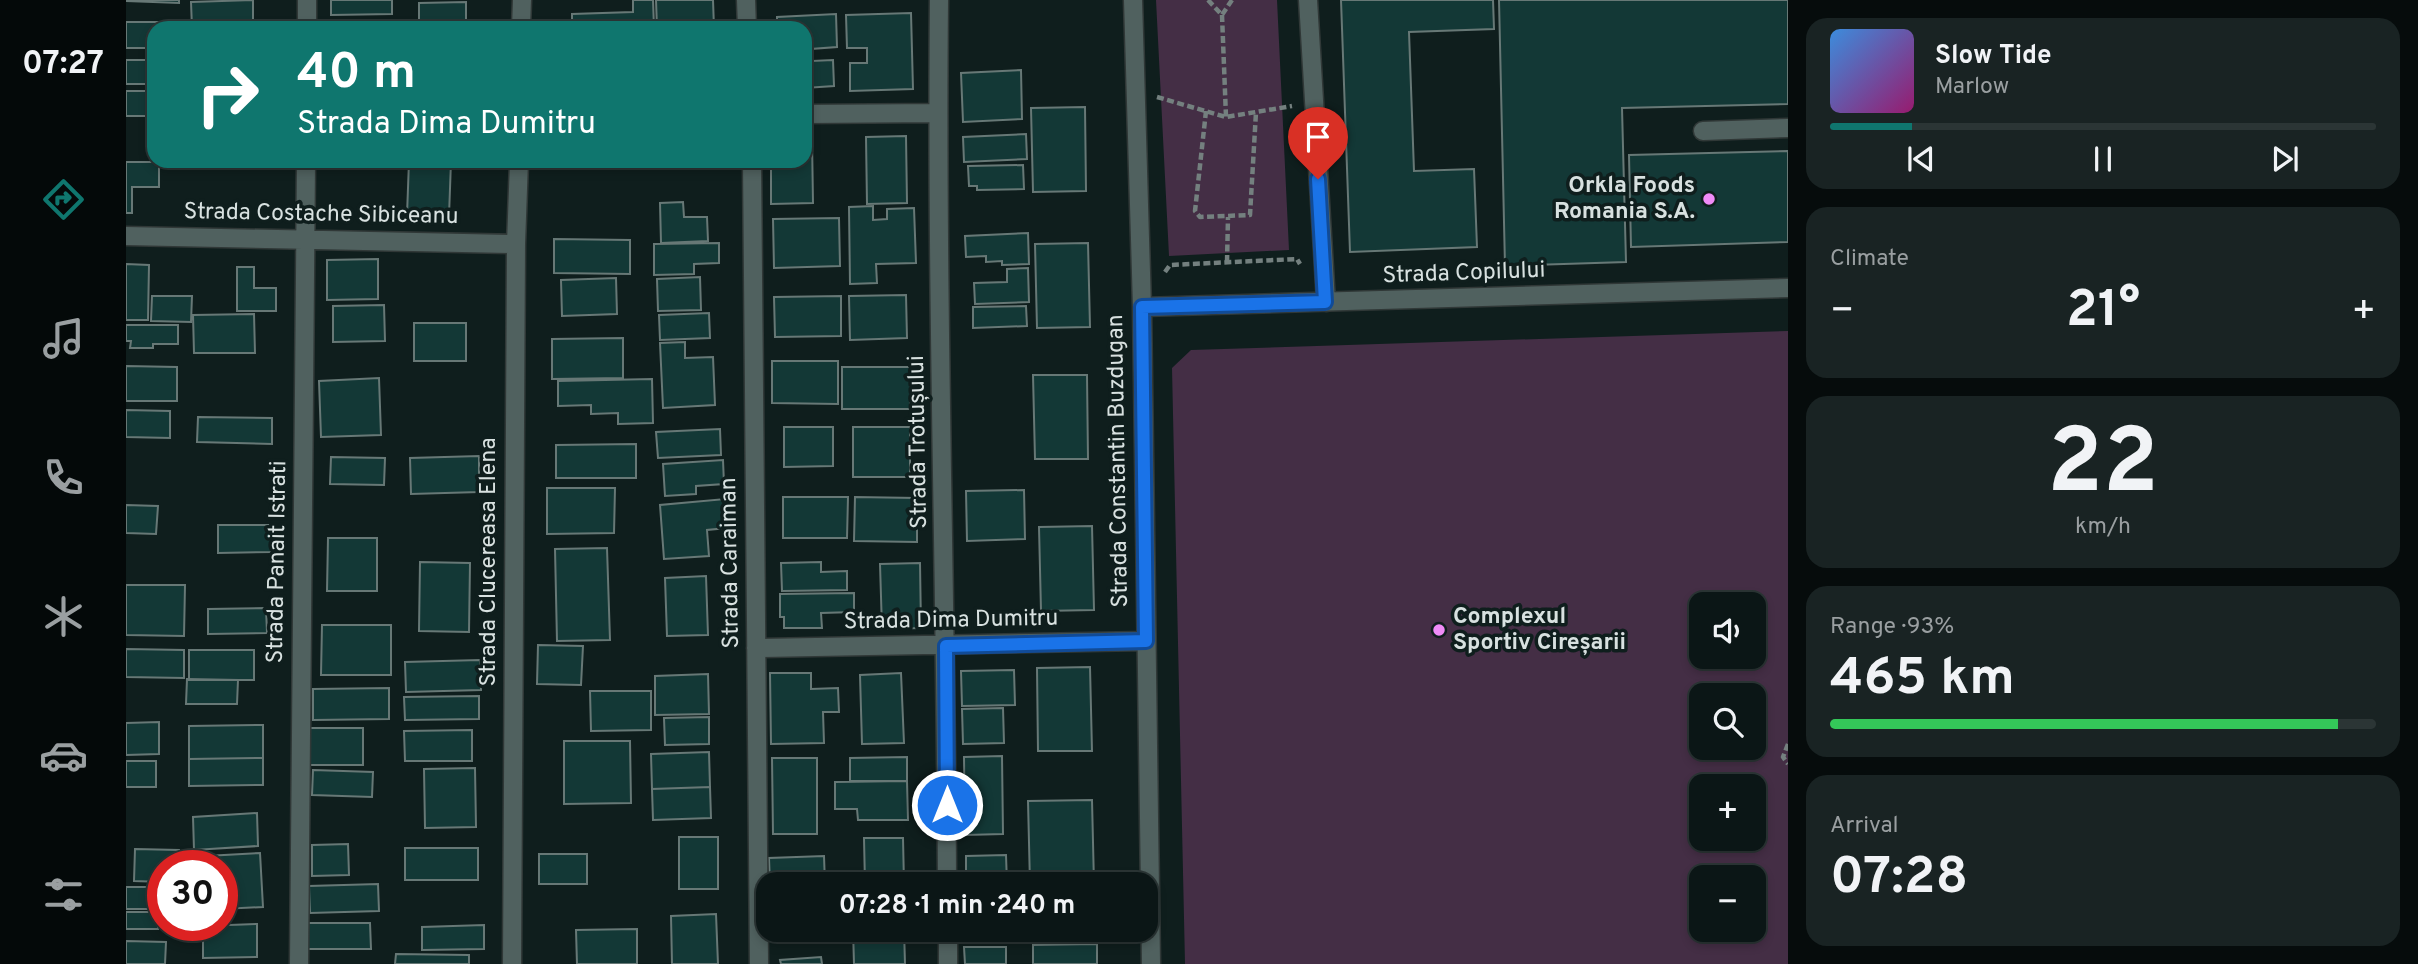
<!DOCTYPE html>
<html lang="en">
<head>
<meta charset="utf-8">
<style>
	body { margin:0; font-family:Overpass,sans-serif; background:#192323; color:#f1f3f6; height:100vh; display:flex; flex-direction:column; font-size:26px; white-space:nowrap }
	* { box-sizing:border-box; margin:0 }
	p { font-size:23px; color:#9a9fa1 }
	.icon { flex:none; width:38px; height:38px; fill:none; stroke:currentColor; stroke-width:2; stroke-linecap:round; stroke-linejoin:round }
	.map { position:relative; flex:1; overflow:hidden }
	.details { display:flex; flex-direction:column; gap:18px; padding:18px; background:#060c0c; width:630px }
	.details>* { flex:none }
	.banner { position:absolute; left:21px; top:21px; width:665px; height:147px; border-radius:21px; box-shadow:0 4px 10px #0003,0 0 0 2px #2b3535; background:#0f766e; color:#fff; overflow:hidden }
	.fabs { position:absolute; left:1563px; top:592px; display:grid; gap:14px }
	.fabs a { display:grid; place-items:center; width:77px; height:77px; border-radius:14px; background:#0b1616; box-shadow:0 4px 10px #0003,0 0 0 2px #2b3535; font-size:35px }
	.speed { position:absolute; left:21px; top:850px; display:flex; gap:14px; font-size:35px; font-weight:700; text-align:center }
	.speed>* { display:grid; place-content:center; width:91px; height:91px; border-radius:50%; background:#0b1616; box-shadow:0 4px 10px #0003,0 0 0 2px #2b3535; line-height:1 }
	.speed .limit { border:10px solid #d22; background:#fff; color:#111 }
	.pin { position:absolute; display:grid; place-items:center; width:60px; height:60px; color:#fff; margin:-72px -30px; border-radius:50% 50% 50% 0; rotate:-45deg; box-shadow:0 0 7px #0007 }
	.pin .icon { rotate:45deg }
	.me { position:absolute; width:77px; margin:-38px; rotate:0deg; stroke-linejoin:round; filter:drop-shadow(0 0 5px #0008) }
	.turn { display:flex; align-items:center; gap:24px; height:147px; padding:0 35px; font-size:32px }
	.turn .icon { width:91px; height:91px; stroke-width:2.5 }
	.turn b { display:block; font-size:49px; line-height:60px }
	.big { font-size:52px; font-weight:700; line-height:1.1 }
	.details .widget { flex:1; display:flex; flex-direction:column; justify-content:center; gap:10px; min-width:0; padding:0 24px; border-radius:21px; background:#192323 }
	.details .dial { align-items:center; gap:0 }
	.dial b { font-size:91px; line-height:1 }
	.song { display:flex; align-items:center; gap:21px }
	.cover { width:84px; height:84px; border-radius:10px; background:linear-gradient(135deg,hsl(210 70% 55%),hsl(320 70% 35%)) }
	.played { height:7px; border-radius:4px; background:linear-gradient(90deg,#0f766e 15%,#2b3535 15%) }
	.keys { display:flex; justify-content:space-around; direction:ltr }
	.heat { display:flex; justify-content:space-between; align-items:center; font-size:38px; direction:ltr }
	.charge { height:10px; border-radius:5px; background:linear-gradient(90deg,#34c759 93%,#2b3535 0) }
	.trip { position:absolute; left:630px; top:872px; width:402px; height:70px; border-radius:21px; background:#0b1616; box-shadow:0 4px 10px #0003,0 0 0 2px #2b3535; font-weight:700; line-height:70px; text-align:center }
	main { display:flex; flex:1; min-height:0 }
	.tab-bar { display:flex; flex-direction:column; width:126px; justify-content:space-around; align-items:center; background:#040909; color:#9a9fa1 }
	.tab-bar .icon { width:49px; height:49px }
	.tab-bar .current { color:#0f766e }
	.tab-bar b { font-size:32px; color:#f1f3f6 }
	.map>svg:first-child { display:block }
</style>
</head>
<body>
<main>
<nav class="tab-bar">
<b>07:27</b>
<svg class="icon current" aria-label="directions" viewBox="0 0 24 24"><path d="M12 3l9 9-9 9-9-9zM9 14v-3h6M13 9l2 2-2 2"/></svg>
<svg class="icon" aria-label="music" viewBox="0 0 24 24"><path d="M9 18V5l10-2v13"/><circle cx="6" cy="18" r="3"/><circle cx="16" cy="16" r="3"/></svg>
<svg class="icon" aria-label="phone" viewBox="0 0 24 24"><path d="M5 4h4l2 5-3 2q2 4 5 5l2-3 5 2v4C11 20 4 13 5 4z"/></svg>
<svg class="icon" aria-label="climate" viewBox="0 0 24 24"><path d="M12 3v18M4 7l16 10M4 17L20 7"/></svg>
<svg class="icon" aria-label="car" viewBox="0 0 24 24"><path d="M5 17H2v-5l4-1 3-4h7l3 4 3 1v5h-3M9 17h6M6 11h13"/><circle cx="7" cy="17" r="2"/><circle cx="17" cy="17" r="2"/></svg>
<svg class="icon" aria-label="filters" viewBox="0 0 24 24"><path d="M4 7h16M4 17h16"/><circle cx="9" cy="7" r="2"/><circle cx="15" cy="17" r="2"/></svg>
</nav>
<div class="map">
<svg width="1662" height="964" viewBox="0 0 1662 964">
	<rect width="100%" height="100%" fill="#0f1e1d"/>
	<path fill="#442e45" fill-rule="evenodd" d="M 1030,0 L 1151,0 L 1163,250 L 1043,256 Z
		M 1662,331 L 1662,964 L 1059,964 L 1046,368 L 1065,350 ZM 1575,604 L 1628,604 L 1628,656 L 1575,656 ZM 1575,695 L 1628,695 L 1628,747 L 1575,747 ZM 1575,786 L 1628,786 L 1628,838 L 1575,838 ZM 1575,877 L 1628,877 L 1628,929 L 1575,929 Z"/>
	<path fill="#133836" stroke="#677876" stroke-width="2" d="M 0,0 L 53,0 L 53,3 L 0,1 Z
		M 127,0 L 127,28 L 66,28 L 65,2 Z
		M 205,0 L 266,0 L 266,14 L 205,15 Z
		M 507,0 L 527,0 L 528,28 L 446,28 L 446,14 L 507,12 Z
		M 530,0 L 587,0 L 588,28 L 531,28 Z
		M 1215,0 L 1367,0 L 1368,29 L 1283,32 L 1288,171 L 1348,169 L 1351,247 L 1224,252 Z
		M 1373,0 L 1662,0 L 1662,104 L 1496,108 L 1500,262 L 1379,266 Z
		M 340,2 L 340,28 L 293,28 L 293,3 Z
		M 785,13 L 787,89 L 724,91 L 724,63 L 741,63 L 741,48 L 721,48 L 720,15 Z
		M 710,14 L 711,47 L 685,49 L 686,61 L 707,60 L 708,86 L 679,88 L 679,28 L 651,28 L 651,17 Z
		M 0,22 L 42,22 L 42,28 L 28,28 L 28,48 L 0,48 Z
		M 263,23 L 263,28 L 192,28 L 192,25 Z
		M 0,60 L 28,60 L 28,84 L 0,84 Z
		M 895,70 L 896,119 L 837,122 L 835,73 Z
		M 0,91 L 28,91 L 28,116 L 0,116 Z
		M 959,107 L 960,191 L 907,192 L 905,108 Z
		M 900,134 L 901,159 L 838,162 L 837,137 Z
		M 780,136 L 781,203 L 741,204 L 740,137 Z
		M 679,139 L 686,139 L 687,203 L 645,204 L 645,161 L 679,161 Z
		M 1662,151 L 1662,242 L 1505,247 L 1503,155 Z
		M 81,161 L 140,161 L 140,162 L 81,163 Z
		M 210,161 L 279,161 L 279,167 L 209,167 Z
		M 283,161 L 325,161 L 323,216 L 281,215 Z
		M 0,162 L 33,162 L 33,187 L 6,187 L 6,213 L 0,213 Z
		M 897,165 L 898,189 L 851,190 L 851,186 L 843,186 L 842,166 Z
		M 557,202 L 558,217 L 581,217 L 582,241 L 535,243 L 534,203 Z
		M 747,206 L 747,220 L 761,219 L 761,209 L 788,208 L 790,263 L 750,264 L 751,283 L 724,284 L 723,207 Z
		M 713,218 L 714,266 L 648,268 L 647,219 Z
		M 902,233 L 903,264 L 876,265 L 876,261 L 860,262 L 860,256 L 840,257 L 839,236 Z
		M 428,239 L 504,240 L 504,274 L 428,273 Z
		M 593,243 L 593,263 L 568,264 L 568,274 L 528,275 L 528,244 Z
		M 962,243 L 964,327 L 911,328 L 909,244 Z
		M 252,259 L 252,299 L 201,300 L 201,260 Z
		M 0,264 L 23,265 L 22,320 L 0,320 Z
		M 111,267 L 128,267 L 128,288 L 150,288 L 150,311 L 111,311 Z
		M 902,268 L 903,302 L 849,304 L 848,283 L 881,282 L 881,269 Z
		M 574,277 L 575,310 L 532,311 L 531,279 Z
		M 490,278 L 491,314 L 436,316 L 435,280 Z
		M 780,295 L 781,338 L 724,340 L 723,296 Z
		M 26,296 L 66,296 L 65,322 L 25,321 Z
		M 715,296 L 715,336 L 649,337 L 648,297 Z
		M 258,305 L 259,341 L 207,342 L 207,306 Z
		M 900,306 L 901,326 L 847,328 L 847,307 Z
		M 583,313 L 584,338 L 534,340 L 533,315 Z
		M 128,314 L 129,353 L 68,353 L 67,315 Z
		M 288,323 L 340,323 L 340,361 L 288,361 Z
		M 0,325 L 52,325 L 52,344 L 27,344 L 27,348 L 4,348 L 5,341 L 0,341 Z
		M 497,338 L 497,378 L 426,379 L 426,339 Z
		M 559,342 L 559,358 L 587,357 L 589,405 L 537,408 L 534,343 Z
		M 646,361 L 712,361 L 712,404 L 646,403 Z
		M 0,366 L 51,367 L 51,401 L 0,401 Z
		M 716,367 L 785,367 L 784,409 L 716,409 Z
		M 907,375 L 961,375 L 962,459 L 909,459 Z
		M 253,378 L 255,435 L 195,437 L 193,381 Z
		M 526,379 L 527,423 L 492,424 L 492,413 L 465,414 L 465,405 L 432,406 L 432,381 Z
		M 0,410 L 44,411 L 44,438 L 0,437 Z
		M 72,417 L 146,418 L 146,444 L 71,442 Z
		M 658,427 L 707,427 L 707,466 L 658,467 Z
		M 727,427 L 784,427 L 784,477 L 727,477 Z
		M 594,429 L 595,455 L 532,458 L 530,432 Z
		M 510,444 L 510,478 L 430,478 L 430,445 Z
		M 353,456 L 353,492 L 285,494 L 284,458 Z
		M 205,457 L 259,458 L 258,485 L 204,484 Z
		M 597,460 L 598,484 L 570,486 L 570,494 L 539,496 L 537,464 Z
		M 421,488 L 489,488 L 488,533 L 421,534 Z
		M 898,490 L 899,539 L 841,541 L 840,491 Z
		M 657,497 L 722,497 L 721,538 L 657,538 Z
		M 729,497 L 791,498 L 791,542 L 728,541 Z
		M 599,499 L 601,528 L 581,530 L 583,556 L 538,559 L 534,505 Z
		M 0,505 L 32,506 L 30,534 L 0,533 Z
		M 92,525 L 145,525 L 145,552 L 92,553 Z
		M 966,526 L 968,610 L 915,611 L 913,527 Z
		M 202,538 L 251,538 L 251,591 L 201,591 Z
		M 481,548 L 484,640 L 431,641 L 429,549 Z
		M 294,562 L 344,563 L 343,632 L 293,631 Z
		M 695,562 L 695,572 L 721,571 L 721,590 L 656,591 L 655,563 Z
		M 794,563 L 795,628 L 756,629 L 754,564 Z
		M 580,576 L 582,635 L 541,636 L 539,578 Z
		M 0,585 L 59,585 L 58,636 L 0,635 Z
		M 728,593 L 728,612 L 695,613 L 696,628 L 658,628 L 658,617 L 654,617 L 654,594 Z
		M 140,608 L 141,633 L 82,634 L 82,609 Z
		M 196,625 L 265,625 L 265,675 L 195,675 Z
		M 412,645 L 457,646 L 455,685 L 411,684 Z
		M 0,649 L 58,650 L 58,678 L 0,677 Z
		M 63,650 L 128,650 L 128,680 L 63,680 Z
		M 354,660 L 355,690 L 280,692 L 279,662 Z
		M 964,667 L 966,751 L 912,751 L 911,668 Z
		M 888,670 L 889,705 L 836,706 L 835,671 Z
		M 644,673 L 685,673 L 685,689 L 712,688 L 713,712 L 697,712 L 698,743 L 645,744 Z
		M 775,673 L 778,743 L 736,744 L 734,675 Z
		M 582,674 L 583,714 L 529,715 L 529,676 Z
		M 61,679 L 112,680 L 111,704 L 60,704 Z
		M 263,688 L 263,719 L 187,720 L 187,689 Z
		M 464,691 L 525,691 L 525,730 L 465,731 Z
		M 353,696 L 353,719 L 279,720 L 278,697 Z
		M 877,708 L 878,743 L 837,744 L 836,709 Z
		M 583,717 L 583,744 L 539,745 L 538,718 Z
		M 33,722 L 33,754 L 0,755 L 0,723 Z
		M 137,725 L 137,758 L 63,759 L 63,726 Z
		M 184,728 L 237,728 L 237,765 L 184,765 Z
		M 346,730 L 346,761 L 279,761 L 278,731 Z
		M 438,741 L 504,741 L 505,803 L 438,804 Z
		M 583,752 L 584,787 L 526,789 L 525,754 Z
		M 876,756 L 877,834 L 839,835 L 838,757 Z
		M 781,757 L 781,781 L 724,781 L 724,758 Z
		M 137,758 L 137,785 L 63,786 L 63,759 Z
		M 646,758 L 691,758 L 691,834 L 647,834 Z
		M 0,761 L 30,761 L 30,787 L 0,787 Z
		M 349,768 L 350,827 L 299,828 L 298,769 Z
		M 187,770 L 247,772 L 246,797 L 186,795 Z
		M 781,781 L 782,820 L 732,820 L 731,809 L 709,809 L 709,782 Z
		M 584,787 L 585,818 L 527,820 L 526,789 Z
		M 966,800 L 968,884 L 904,884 L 902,801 Z
		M 131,813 L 132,846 L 68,850 L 67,817 Z
		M 553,837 L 592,837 L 592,889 L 553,889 Z
		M 738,838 L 777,838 L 778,884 L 739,884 Z
		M 222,844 L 223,875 L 186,876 L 186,845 Z
		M 279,848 L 352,848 L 352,880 L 279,880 Z
		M 9,849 L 53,850 L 52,866 L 37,866 L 37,882 L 8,881 Z
		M 134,853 L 137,907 L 96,909 L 96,866 L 62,866 L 62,857 Z
		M 413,854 L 461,854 L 461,884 L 413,884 Z
		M 880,855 L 881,884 L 840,884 L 840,856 Z
		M 698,856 L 699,884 L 644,884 L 643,858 Z
		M 252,884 L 253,911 L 184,913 L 183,886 Z
		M 0,887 L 37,887 L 37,909 L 0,909 Z
		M 0,912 L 32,912 L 32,929 L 0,929 Z
		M 590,914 L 592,964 L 546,964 L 545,916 Z
		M 182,923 L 244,923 L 245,949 L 182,949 Z
		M 131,924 L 131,957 L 77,958 L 77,926 Z
		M 358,925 L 358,949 L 296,950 L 296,927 Z
		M 511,929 L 511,964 L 451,964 L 450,930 Z
		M 727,929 L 778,929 L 779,964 L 728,964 Z
		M 0,941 L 40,942 L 39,964 L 0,964 Z
		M 971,944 L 971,964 L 907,964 L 907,945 Z
		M 838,947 L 880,947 L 880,964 L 839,964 Z
		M 270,954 L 343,955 L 343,964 L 269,964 Z
		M 695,957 L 696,964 L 655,964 L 654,960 Z"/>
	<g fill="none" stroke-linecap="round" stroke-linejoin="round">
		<g stroke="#303837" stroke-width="21">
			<path id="minor" d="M 620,0 L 621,28
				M 813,0 C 810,294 820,589 821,884
				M 1007,0 L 1016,307 L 1025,964
				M 1182,0 L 1200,302
				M 181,28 L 181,0
				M 395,28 L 396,0
				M 679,114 L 812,113
				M 1577,131 L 1662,128
				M 626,161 L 633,964
				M 0,236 L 390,244
				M 1016,307 L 1662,288
				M 630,648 L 1020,641
				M 822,929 L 822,964
				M 173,964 L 180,161
				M 386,964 L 390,244 L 393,161"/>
		</g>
		<path stroke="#74807f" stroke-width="4.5" stroke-dasharray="7 3.5" stroke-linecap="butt" d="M 1082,0 L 1096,15 L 1106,0
			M 1096,15 L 1100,117
			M 1031,97 L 1100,117 L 1166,106
			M 1080,111 L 1069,211 L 1074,217 L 1124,215 L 1130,112
			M 1101,262 L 1102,217
			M 1039,272 L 1044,265 L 1171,259 L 1174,264
			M 1662,744 L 1657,757 L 1662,764"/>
		<use href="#minor" stroke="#50615f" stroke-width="18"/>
	</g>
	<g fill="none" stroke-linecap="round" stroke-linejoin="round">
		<g stroke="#114b97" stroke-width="18">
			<path id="route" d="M 821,805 L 820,646 L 1020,641 L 1016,307 L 1199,302 L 1192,179"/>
		</g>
		<use href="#route" stroke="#1a73e8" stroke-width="12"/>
	</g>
	<g fill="#ef8bf7" stroke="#0f1e1d" stroke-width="2.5">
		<circle cx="1583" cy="199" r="7"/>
		<circle cx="1313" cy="630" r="7"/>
	</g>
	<g text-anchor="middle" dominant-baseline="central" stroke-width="7" stroke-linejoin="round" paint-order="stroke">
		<g font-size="23" font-weight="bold" fill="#d8e1e0" stroke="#0f1e1d" text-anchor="end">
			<text x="1569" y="186">Orkla Foods<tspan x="1569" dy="26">Romania S.A.</tspan></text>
			<text x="1327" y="617" text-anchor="start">Complexul<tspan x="1327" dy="26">Sportiv Cireșarii</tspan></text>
		</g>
		<g font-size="23" fill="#d8e1e0" stroke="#0f1e1d">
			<text transform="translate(195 215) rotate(1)">Strada Costache Sibiceanu</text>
			<text transform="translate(1338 274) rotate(-2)">Strada Copilului</text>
			<text transform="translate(793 442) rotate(-91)">Strada Trotușului</text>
			<text transform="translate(993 461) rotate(-91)">Strada Constantin Buzdugan</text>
			<text transform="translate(152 562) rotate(-89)">Strada Panait Istrati</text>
			<text transform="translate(363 562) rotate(-90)">Strada Clucereasa Elena</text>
			<text transform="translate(605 563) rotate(-91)">Strada Caraiman</text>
			<text transform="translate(825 621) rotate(-1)">Strada Dima Dumitru</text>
		</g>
	</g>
</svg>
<div class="fabs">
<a><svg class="icon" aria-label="sound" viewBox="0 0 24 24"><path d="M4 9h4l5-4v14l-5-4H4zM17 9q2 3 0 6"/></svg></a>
<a><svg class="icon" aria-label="search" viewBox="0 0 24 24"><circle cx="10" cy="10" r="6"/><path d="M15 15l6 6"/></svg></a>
<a>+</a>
<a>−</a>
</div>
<div class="speed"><div class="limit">30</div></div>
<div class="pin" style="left:1192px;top:179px;background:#d93025"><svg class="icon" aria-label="arrive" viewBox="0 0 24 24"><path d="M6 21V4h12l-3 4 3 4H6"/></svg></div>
<svg class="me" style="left:821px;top:805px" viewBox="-20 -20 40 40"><circle r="17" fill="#1a73e8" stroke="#fff" stroke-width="3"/><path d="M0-11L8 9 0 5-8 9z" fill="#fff"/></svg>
<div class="trip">07:28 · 1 min · 240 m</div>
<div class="banner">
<div class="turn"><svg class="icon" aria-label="right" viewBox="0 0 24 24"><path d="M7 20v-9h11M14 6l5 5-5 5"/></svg><div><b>40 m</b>Strada Dima Dumitru</div></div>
</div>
</div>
<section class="details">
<div class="widget">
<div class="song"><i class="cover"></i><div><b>Slow Tide</b><p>Marlow</p></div></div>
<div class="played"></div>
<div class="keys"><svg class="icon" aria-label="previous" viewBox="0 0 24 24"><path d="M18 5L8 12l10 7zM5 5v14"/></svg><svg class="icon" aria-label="pause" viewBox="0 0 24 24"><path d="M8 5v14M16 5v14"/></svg><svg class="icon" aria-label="next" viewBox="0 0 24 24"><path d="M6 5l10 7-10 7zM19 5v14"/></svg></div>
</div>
<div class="widget"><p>Climate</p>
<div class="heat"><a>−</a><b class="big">21°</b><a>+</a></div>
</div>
<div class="widget dial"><b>22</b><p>km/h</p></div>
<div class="widget"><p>Range · 93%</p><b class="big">465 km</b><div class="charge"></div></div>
<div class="widget"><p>Arrival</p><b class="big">07:28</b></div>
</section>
</main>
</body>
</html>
